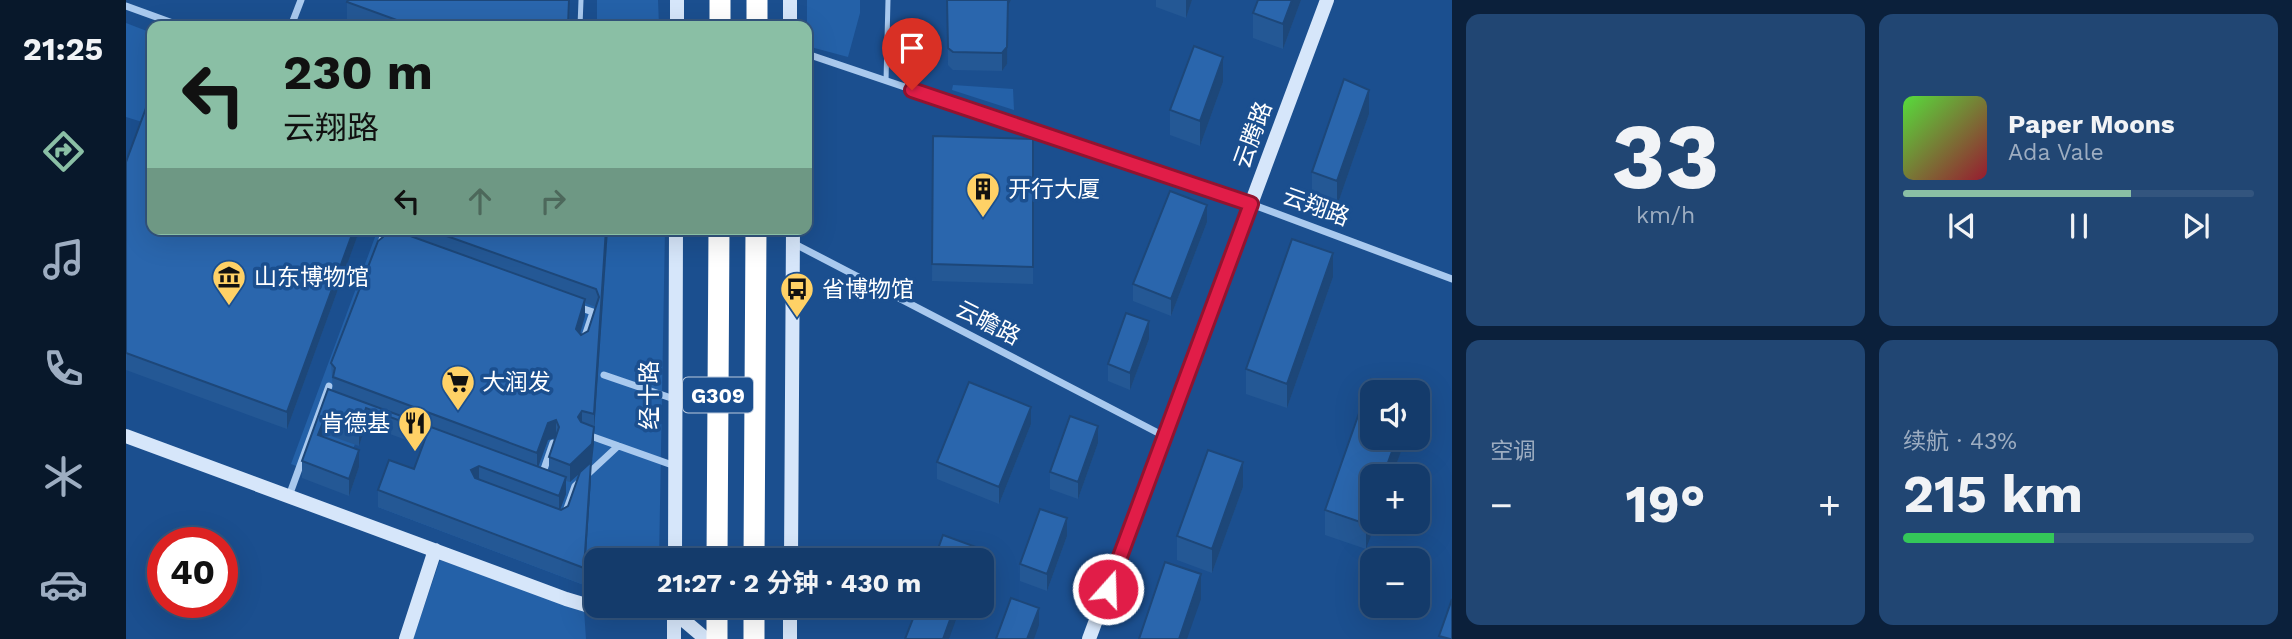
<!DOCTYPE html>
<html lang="zh">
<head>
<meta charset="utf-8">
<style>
	body { margin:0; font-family:"Work Sans","Noto Sans SC",sans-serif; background:#214673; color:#f1f3f6; height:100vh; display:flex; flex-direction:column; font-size:26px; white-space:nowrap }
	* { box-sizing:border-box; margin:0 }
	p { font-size:23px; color:#9dadc1 }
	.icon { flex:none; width:38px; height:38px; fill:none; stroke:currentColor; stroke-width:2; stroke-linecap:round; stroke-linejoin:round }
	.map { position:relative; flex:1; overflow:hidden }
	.sheet { display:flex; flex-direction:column; gap:14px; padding:14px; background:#0b203b; width:840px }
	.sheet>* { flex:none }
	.hud { position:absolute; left:21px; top:21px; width:665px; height:214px; border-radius:14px; box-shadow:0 7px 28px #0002,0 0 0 2px #33557e; background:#8abfa5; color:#111; overflow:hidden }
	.buttons { position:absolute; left:1234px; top:380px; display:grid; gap:14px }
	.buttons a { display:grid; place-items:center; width:70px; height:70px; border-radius:14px; background:#143b6b; box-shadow:0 7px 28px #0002,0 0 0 2px #33557e; font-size:35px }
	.speed { position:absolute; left:21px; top:527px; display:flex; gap:14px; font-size:35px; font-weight:700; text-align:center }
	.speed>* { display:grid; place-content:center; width:91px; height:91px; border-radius:50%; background:#143b6b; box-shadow:0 7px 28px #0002,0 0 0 2px #33557e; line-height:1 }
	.speed .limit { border:10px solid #d22; background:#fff; color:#111 }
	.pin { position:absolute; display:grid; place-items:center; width:60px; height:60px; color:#fff; margin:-72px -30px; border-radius:50% 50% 50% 0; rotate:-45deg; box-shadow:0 0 7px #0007 }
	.pin .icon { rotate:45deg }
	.me { position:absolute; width:77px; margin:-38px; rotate:20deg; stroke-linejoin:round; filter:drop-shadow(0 0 5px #0008) }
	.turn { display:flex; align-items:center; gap:24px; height:147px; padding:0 21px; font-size:32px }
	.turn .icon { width:91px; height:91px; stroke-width:2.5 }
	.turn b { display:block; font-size:49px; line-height:60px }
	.lanes { display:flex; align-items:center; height:66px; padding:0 21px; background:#0003; justify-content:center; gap:35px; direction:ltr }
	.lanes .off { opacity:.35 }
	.big { font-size:52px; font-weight:700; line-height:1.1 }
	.sheet .tile { flex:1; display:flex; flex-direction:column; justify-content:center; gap:10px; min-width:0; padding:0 24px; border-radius:14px; background:#214673 }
	.sheet .dial { align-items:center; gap:0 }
	.dial b { font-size:91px; line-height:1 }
	.song { display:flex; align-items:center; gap:21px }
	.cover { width:84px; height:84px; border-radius:10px; background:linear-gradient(135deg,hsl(110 70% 55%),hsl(350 70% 35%)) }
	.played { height:7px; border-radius:4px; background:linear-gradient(90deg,#8abfa5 65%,#33557e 65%) }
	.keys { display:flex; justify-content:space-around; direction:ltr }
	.heat { display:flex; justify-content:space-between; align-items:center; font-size:38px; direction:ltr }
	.charge { height:10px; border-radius:5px; background:linear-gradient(90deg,#34c759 43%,#33557e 0) }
	.sheet .tiles { flex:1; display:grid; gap:14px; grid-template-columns:repeat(2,1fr) }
	.trip { position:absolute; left:458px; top:548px; width:410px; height:70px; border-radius:14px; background:#143b6b; box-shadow:0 7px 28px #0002,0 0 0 2px #33557e; font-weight:700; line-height:70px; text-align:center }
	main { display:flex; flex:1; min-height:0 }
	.dock { display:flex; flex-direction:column; width:126px; justify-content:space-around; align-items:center; background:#08182b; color:#9dadc1 }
	.dock .icon { width:49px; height:49px }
	.dock .current { color:#8abfa5 }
	.dock b { font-size:32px; color:#f1f3f6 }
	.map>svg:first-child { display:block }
</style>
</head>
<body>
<main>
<nav class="dock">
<b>21:25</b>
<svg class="icon current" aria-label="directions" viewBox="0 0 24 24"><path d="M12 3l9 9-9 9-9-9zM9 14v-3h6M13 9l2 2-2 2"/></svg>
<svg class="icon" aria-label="music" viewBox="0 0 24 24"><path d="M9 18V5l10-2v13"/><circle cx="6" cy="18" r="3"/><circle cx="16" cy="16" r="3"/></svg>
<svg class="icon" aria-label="phone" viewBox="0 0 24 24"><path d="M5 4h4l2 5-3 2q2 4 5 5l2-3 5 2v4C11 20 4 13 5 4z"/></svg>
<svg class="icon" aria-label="climate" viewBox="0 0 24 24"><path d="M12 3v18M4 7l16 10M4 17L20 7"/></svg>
<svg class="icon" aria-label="car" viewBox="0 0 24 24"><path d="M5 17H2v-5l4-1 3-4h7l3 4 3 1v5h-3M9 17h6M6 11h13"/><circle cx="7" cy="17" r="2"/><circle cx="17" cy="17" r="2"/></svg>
</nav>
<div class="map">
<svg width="1326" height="639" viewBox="0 0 1326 639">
	<rect width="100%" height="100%" fill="#1b4f8f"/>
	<path fill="#2461a8" d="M 471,0 L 532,0 L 533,26 L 471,26 Z
		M 681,0 L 734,0 L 734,13 L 722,57 L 681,46 Z
		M 0,23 L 26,33 L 26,125 L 0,117 Z
		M 827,85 L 887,89 L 888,110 L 826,90 Z
		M 252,229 L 539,229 L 533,560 L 471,560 L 471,587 L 458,585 L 252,507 L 362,458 L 240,413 L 215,483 L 165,464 Z
		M 314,560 L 458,610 L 460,639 L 287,639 Z"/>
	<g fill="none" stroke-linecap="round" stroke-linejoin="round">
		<path stroke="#a9c9ee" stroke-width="2" stroke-dasharray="3.5 5" stroke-linecap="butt" d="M 685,65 L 686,173"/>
		<path stroke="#a9c9ee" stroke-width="5" d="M 454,26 L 455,0
			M 760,81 L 762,0"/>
		<path stroke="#a9c9ee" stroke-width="7" d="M 0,6 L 55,26
			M 165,26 L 175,0
			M 681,54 L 1125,204 L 1326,279
			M 667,243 L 1038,436
			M 254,245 L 260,229
			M 452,307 L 467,312 L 458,339
			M 478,375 L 548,399
			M 459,434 L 549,466
			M 416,475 L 427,443
			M 163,496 L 203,386
			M 439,514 L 449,486 L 492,446"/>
		<path stroke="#d6e6fa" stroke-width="14" d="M 551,26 L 551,0
			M 664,26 L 664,0
			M 0,436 L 440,599 L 480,611 L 548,612
			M 549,560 L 550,229
			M 665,560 L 667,229
			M 548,612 L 580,639
			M 280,639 L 309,550
			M 548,639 L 548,607
			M 664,639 L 664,606
			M 963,639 L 1201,0"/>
		<path stroke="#fff" stroke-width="21" d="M 594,26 L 594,0
			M 631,26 L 631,0
			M 591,560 L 593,229
			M 628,560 L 630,229
			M 591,639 L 591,606
			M 628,639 L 628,606"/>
	</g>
	<path fill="#245895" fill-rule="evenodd" d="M 444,0 L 443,26 L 241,26 L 221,19 L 221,2 Z
		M 821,0 L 885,0 L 882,6 L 881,64 L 876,71 L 827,70 L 822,65 Z
		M 1030,0 L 1066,0 L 1060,18 L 1030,7 Z
		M 1132,0 L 1175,0 L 1157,49 L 1127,38 L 1127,13 Z
		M 1097,82 L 1074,146 L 1044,135 L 1044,110 Z
		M 1243,114 L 1211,206 L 1186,197 L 1186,172 Z
		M 807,136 L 907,139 L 907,284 L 806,281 Z
		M 0,162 L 234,229 L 161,429 L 0,370 Z
		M 1081,222 L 1045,316 L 1007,301 L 1007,284 Z
		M 260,229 L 482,229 L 466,461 L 465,463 L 465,479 L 458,585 L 252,507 L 252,490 L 288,469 L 296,446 L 240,425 L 233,446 L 199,434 L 198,437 L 233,467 L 223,496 L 176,478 L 176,461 L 207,390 L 205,363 ZM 459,303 L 470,307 L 462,331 L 455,335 L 454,334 L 459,316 ZM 429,438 L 423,457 L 423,470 L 412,467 L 422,440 ZM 454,473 L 442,506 L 434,509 L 440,494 L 440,481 L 444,482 Z
		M 1207,277 L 1161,408 L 1120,394 L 1120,369 Z
		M 1023,339 L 1004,390 L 982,381 L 982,364 Z
		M 905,424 L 873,504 L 811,479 L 811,462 Z
		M 1246,438 L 1280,438 L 1266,476 L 1246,476 L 1240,549 L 1199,535 L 1199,510 Z
		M 972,443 L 952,499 L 924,489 L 924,472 Z
		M 1117,487 L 1086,573 L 1051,560 L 1051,536 Z
		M 941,536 L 921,591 L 894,581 L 894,564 Z"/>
	<path fill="#1d4779" d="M 882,0 L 885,0 L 882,6 L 881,64 L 876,71 L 876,53 Z
		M 1060,0 L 1066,0 L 1060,18 Z
		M 1166,0 L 1175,0 L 1157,49 L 1157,24 Z
		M 1097,57 L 1097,82 L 1074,146 L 1074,121 Z
		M 1243,90 L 1243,114 L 1211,206 L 1211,181 Z
		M 1081,205 L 1081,222 L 1045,316 L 1045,299 Z
		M 228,229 L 234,229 L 161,429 L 161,412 Z
		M 480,229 L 482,229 L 468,431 L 468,414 Z
		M 1207,253 L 1207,277 L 1161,408 L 1161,384 Z
		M 459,299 L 459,316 L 450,347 L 450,329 Z
		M 1023,321 L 1023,339 L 1004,390 L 1004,373 Z
		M 905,407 L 905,424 L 873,504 L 873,487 Z
		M 240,408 L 240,425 L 233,446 L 233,429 Z
		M 456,411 L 456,428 L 452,417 Z
		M 199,417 L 199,434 L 192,452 L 192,435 Z
		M 430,420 L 430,438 L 422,440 L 411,470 L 411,453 L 422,423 Z
		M 972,426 L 972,443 L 952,499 L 952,482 Z
		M 468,427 L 468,444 L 466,461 L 465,463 L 465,479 L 458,585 L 458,568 L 465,463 L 444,482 L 444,465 Z
		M 1271,438 L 1280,438 L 1266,476 L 1257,476 Z
		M 233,450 L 233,467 L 223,496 L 223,479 Z
		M 1117,462 L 1117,487 L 1086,573 L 1086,549 Z
		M 353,466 L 353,483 L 345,488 L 345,470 Z
		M 440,477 L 440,494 L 433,513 L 433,496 Z
		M 1246,508 L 1246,522 L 1250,522 L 1240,549 L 1240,524 Z
		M 941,518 L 941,536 L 921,591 L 921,574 Z
		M 850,547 L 850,560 L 846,560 Z
		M 1075,574 L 1075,599 L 1061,639 L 1053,639 Z
		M 829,606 L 835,606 L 823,639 L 817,639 Z
		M 913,608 L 913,625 L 908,639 L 901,639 Z"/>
	<path fill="#2a66ad" stroke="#1d4779" stroke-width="2" d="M 222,0 L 443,0 L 442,26 L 287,26 L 221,2 Z
		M 821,0 L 882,0 L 881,47 L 876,53 L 827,52 L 822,48 Z
		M 1132,0 L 1166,0 L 1157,24 L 1127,13 Z
		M 1068,46 L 1097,57 L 1074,121 L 1044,110 Z
		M 1218,79 L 1243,90 L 1211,181 L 1186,172 Z
		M 20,108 L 26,110 L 26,229 L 228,229 L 161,412 L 0,353 L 0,162 Z
		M 807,136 L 907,139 L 907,267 L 806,264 Z
		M 1044,191 L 1081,205 L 1045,299 L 1007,284 Z
		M 260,229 L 265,229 L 459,299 L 450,329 L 455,335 L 462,331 L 473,297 L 470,289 L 301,229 L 480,229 L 468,414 L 456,411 L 452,417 L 455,422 L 468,427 L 466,444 L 444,465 L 423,457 L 433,427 L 430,420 L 422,423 L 411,453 L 207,377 L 209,368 L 205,363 L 252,241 L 257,237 Z
		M 1166,239 L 1207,253 L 1161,384 L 1120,369 Z
		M 1000,313 L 1023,321 L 1004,373 L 982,364 Z
		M 1245,379 L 1281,392 L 1246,392 L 1246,438 L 1271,438 L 1257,476 L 1246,476 L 1246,508 L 1240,524 L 1199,510 Z
		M 843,382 L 905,407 L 873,487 L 811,462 Z
		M 202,389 L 440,477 L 433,496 L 353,466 L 345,470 L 349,478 L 435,510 L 442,506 L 454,472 L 465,462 L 458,568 L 252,490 L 263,460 L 288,469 L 302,431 L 240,408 L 233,429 L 199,417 L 192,435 L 233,450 L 223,479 L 176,461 Z
		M 944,416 L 972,426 L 952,482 L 924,472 Z
		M 1082,450 L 1117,462 L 1086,549 L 1051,536 Z
		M 914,509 L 941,518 L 921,574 L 894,564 Z
		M 817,535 L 850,547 L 846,560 L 808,560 Z
		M 1039,562 L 1075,574 L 1053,639 L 1013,639 Z
		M 885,598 L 913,608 L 901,639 L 870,639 Z
		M 1326,599 L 1326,639 L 1324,639 L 1313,636 Z
		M 792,606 L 829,606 L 817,639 L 779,639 Z"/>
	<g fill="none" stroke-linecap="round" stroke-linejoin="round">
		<g stroke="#92132f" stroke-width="18">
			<path id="route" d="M 786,90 L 1125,204 L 982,589"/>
		</g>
		<use href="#route" stroke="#e11d48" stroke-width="12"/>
	</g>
	<defs>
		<g id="building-pin" transform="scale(1.75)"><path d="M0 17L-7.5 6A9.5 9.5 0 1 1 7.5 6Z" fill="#ffd166" stroke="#1b4f8f"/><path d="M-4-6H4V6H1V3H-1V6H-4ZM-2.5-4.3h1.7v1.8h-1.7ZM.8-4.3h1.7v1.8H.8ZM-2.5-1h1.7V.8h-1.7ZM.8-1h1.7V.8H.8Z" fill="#111"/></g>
		<g id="museum-pin" transform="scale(1.75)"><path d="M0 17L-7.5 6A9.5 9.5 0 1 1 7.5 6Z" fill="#ffd166" stroke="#1b4f8f"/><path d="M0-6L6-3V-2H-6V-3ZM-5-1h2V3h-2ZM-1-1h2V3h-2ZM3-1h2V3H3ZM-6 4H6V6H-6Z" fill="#111"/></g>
		<g id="bus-pin" transform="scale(1.75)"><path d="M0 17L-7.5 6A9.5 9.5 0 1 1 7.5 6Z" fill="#ffd166" stroke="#1b4f8f"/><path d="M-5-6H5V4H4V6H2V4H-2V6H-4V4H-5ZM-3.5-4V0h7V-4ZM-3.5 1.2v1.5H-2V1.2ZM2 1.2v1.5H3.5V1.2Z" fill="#111"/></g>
		<g id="supermarket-pin" transform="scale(1.75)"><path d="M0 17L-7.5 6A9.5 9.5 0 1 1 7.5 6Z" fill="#ffd166" stroke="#1b4f8f"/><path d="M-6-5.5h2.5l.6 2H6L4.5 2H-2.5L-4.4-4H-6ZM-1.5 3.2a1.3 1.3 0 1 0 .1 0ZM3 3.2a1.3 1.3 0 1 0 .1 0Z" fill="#111"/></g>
		<g id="restaurant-pin" transform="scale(1.75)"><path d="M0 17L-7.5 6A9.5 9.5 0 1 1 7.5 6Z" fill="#ffd166" stroke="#1b4f8f"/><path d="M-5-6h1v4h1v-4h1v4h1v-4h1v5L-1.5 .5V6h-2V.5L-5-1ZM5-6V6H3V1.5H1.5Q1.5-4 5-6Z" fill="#111"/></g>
	</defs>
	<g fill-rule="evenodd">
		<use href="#building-pin" x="857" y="189"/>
		<use href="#museum-pin" x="103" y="277"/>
		<use href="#bus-pin" x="671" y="289"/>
		<use href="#supermarket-pin" x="332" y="382"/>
		<use href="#restaurant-pin" x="289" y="423"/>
	</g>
	<g text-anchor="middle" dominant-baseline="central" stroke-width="7" stroke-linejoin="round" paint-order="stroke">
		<rect fill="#1b4f8f" stroke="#bbcadd" stroke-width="2" x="557" y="377.5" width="70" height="35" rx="5"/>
		<g font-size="21" font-weight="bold" fill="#fff">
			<text x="592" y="395">G309</text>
		</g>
		<g font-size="23" fill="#fff" stroke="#1b4f8f">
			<text transform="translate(1127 135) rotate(-70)">云腾路</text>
			<text transform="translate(1190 207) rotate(20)">云翔路</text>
			<text transform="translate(862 323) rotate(27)">云瞻路</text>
			<text transform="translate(523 395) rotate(-90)">经十路</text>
		</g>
		<g font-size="23" fill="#fff" stroke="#1b4f8f" text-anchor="start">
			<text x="882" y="189">开行大厦</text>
			<text x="128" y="277">山东博物馆</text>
			<text x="696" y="289">省博物馆</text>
			<text x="356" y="382">大润发</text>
			<text x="264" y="423" text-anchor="end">肯德基</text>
		</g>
	</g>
</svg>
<div class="buttons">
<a><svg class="icon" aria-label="sound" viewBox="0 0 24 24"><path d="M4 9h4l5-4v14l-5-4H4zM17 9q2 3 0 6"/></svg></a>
<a>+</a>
<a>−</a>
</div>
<div class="speed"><div class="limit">40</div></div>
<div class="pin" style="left:786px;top:90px;background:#d93025"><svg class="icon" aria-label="arrive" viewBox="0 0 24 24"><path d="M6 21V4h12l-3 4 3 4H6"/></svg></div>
<svg class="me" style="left:982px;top:589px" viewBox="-20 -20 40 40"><circle r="17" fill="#e11d48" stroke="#fff" stroke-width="3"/><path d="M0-11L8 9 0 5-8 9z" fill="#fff"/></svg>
<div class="trip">21:27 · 2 分钟 · 430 m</div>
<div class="hud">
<div class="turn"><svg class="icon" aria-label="left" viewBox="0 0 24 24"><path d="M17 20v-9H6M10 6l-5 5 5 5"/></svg><div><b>230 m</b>云翔路</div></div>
<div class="lanes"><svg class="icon" aria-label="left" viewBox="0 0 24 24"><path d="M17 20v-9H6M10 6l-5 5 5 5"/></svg><svg class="icon off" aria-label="ahead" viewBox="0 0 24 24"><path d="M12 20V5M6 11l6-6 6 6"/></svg><svg class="icon off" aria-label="right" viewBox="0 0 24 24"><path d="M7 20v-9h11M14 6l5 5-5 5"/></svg></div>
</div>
</div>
<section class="sheet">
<div class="tiles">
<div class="tile dial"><b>33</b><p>km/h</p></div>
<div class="tile">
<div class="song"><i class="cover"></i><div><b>Paper Moons</b><p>Ada Vale</p></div></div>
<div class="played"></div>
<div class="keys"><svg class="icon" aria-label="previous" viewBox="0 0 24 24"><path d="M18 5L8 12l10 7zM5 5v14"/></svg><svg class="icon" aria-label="pause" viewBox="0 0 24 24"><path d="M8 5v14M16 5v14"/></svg><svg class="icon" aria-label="next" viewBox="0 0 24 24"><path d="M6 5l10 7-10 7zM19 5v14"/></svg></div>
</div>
<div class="tile"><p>空调</p>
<div class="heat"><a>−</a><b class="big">19°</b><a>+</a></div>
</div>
<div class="tile"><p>续航 · 43%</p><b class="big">215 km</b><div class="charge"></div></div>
</div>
</section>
</main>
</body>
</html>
